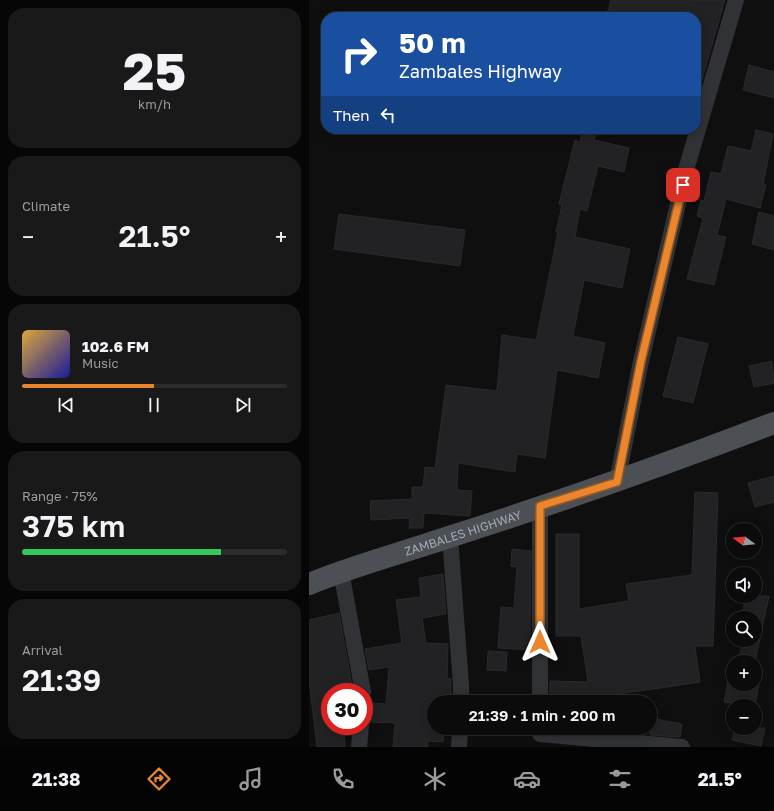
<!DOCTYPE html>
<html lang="en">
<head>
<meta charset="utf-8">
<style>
	body { margin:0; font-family:"Golos Text",sans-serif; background:#19191a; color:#f1f3f6; height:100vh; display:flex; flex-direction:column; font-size:15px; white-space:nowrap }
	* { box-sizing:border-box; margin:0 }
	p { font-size:13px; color:#9a9b9d }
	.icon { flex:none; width:22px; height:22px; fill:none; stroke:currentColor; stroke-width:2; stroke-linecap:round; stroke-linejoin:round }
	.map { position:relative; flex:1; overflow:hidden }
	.side { display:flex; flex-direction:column; gap:8px; padding:8px; background:#060607; width:309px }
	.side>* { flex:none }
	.hud { position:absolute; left:12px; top:12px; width:380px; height:122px; border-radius:16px; box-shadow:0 2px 10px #0003,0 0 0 1px #2b2b2d; background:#1a4fa0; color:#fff; overflow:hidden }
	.needle { width:26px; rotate:286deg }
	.fabs { position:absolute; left:417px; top:523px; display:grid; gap:8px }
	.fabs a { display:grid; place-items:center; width:36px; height:36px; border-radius:50%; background:#0b0b0c; box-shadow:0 2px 10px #0003,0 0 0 1px #2b2b2d; font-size:20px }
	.speed { position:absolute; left:12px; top:683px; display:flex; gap:8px; font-size:20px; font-weight:700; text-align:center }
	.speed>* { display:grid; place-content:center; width:52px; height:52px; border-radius:50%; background:#0b0b0c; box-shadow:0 2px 10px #0003,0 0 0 1px #2b2b2d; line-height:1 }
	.speed .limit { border:6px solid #d22; background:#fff; color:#111 }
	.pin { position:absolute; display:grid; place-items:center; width:34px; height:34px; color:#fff; margin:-17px; border-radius:8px; box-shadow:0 2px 6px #0006 }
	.me { position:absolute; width:44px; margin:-22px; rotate:0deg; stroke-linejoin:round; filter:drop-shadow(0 0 3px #0008) }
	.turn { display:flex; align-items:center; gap:14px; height:84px; padding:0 12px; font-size:18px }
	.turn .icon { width:52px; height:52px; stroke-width:2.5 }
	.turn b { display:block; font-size:28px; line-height:34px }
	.then { display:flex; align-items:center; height:38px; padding:0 12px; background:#0003; gap:8px; font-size:15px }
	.big { font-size:30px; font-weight:600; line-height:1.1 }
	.side .tile { flex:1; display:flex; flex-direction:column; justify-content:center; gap:6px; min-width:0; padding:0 14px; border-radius:16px; background:#19191a }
	.side .dial { align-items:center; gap:0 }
	.dial b { font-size:52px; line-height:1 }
	.song { display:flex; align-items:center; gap:12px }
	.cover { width:48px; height:48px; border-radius:6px; background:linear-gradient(135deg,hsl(40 70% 55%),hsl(240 70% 35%)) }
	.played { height:4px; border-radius:2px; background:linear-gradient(90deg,#e9862e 50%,#2b2b2d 50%) }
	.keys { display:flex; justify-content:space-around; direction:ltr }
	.heat { display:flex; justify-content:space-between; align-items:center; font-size:22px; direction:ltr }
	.charge { height:6px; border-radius:3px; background:linear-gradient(90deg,#34c759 75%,#2b2b2d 0) }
	.trip { position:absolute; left:118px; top:695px; width:230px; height:40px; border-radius:20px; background:#0b0b0c; box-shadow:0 2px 10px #0003,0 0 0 1px #2b2b2d; font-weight:600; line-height:40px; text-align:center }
	.tab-bar { display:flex; height:64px; justify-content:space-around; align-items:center; background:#040405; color:#9a9b9d }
	.tab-bar .icon { width:28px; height:28px }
	.tab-bar .selected { color:#e9862e }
	.tab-bar b { font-size:18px; color:#f1f3f6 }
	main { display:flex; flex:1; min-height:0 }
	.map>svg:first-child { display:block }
</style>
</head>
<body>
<main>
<section class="side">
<div class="tile dial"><b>25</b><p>km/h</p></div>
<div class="tile"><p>Climate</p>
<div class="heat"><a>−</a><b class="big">21.5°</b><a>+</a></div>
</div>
<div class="tile">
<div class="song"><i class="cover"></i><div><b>102.6 FM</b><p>Music</p></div></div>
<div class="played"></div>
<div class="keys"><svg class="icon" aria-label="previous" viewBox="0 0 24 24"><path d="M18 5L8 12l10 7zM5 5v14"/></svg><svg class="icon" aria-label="pause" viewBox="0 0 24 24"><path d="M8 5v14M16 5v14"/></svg><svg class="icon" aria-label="next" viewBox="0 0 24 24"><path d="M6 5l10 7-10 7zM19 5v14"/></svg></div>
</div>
<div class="tile"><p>Range · 75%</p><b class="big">375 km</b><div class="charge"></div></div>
<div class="tile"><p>Arrival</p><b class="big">21:39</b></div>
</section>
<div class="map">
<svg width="465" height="747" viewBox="0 0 465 747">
	<rect width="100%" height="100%" fill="#0f0f10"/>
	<path fill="#222224" stroke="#292a2c" d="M 302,0 L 416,0 L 389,94 L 387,94 L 387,17 L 348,17 L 327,11 L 325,17 L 297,17 Z
		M 440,65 L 465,72 L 465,98 L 434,90 Z
		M 274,129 L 288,129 L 285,140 L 320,148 L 315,172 L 289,166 L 278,211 L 271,209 L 266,237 L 321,249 L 313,288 L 275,280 L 264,336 L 296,343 L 289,378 L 248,370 L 236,458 L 208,454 L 206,472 L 149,463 L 148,490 L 163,491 L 161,516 L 115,513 L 114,528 L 100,528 L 101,518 L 62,520 L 61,501 L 103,499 L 103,487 L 114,487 L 116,467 L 126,468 L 137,385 L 188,391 L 193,335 L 227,340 L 249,232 L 247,232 L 253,205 L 250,204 L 266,140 L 271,142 Z
		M 447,130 L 464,134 L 454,185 L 457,185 L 451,208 L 417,199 L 408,235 L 417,237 L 405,285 L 378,279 L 394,218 L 388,216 L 392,200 L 395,201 L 402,172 L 412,174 L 419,146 L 442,151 Z
		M 450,212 L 465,216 L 465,250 L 443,244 Z
		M 30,214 L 156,230 L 151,266 L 25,249 Z
		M 369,337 L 399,344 L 384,403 L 354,396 Z
		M 463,361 L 465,383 L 445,387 L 440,366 Z
		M 465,476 L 465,502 L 446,507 L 439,483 Z
		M 386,492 L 409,493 L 404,646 L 386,646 L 391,682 L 256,702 L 240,702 L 241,681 L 279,682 L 272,636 L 247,636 L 247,534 L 270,534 L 270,609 L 320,601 L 317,584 L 383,575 Z
		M 203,549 L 222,551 L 221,650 L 189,648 L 192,607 L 205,608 L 208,567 L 202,566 Z
		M 134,574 L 137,614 L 113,618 L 117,643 L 139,644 L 138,679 L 142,679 L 142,702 L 125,702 L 125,728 L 135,728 L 134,742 L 119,741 L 119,747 L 84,747 L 86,723 L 61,722 L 62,703 L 77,704 L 80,667 L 60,670 L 56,649 L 93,643 L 87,600 L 112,597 L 110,578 Z
		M 437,596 L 460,596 L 446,662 L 429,662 L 434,640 L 446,640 L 446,618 L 432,618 Z
		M 30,613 L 44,692 L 21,692 L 21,726 L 35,726 L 36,747 L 8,747 L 0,680 L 0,620 Z
		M 179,651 L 198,652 L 197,671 L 178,670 Z
		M 421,672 L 424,673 L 424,684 L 446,684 L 446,675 L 451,676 L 446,706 L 415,702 Z
		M 341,718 L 373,724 L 371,737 L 341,735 Z
		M 426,728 L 456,728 L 452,746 L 423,740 Z"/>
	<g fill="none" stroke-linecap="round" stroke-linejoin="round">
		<path stroke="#303235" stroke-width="16" d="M 308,482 L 332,361 L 377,170 L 427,0
			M 141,537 L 152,685 L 152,702
			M 32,571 L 54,692
			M 231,702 L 231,506
			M 231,734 L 373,747
			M 50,747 L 52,726
			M 150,747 L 151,728"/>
		<path stroke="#4c4f54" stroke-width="22" id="s1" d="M 0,584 C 46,565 93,553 140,537 C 250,502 358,464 465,423"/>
	</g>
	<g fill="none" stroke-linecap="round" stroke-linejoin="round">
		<g stroke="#97571e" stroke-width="10">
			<path id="route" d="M 231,642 L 231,506 L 308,482 L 332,361 L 374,185"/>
		</g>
		<use href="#route" stroke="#e9862e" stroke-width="7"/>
	</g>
	<g text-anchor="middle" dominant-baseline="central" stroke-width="4" stroke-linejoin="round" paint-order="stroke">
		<g font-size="12" fill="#a0a9b1" stroke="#0a0a0b">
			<text stroke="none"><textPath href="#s1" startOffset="162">ZAMBALES HIGHWAY</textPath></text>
		</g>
	</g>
</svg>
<div class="fabs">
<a><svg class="needle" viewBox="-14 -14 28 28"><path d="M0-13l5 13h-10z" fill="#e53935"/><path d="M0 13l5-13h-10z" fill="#9a9b9d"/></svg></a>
<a><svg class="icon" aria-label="sound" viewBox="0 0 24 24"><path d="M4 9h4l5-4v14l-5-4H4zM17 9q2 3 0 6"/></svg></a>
<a><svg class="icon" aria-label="search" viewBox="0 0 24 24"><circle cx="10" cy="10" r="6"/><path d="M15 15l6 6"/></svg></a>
<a>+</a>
<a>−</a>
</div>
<div class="speed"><div class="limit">30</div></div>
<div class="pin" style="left:374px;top:185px;background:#d93025"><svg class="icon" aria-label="arrive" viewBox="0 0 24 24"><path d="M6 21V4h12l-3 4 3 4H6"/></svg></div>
<svg class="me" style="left:231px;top:642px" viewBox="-20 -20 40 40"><path d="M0-17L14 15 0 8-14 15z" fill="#e9862e" stroke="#fff" stroke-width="4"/></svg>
<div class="trip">21:39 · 1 min · 200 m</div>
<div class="hud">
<div class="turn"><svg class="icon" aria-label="right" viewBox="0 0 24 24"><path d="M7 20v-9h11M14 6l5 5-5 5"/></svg><div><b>50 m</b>Zambales Highway</div></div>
<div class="then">Then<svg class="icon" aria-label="left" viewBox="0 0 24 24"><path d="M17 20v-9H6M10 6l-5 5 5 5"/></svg></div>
</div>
</div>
</main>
<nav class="tab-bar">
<b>21:38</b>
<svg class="icon selected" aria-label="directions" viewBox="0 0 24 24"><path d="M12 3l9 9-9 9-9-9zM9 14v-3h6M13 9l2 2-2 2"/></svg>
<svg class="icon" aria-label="music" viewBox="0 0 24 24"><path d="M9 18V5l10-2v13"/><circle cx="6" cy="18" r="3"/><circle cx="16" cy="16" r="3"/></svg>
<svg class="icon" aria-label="phone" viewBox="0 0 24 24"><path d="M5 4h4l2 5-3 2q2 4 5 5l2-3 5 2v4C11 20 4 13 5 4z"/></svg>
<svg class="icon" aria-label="climate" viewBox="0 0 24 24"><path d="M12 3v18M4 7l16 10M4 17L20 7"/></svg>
<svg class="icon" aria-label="car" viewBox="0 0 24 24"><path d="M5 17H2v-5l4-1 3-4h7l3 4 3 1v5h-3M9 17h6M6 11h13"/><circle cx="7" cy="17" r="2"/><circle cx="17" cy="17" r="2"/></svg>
<svg class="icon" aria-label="filters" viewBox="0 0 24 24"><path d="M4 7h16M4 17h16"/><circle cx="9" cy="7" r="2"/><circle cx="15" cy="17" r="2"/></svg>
<b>21.5°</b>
</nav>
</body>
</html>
